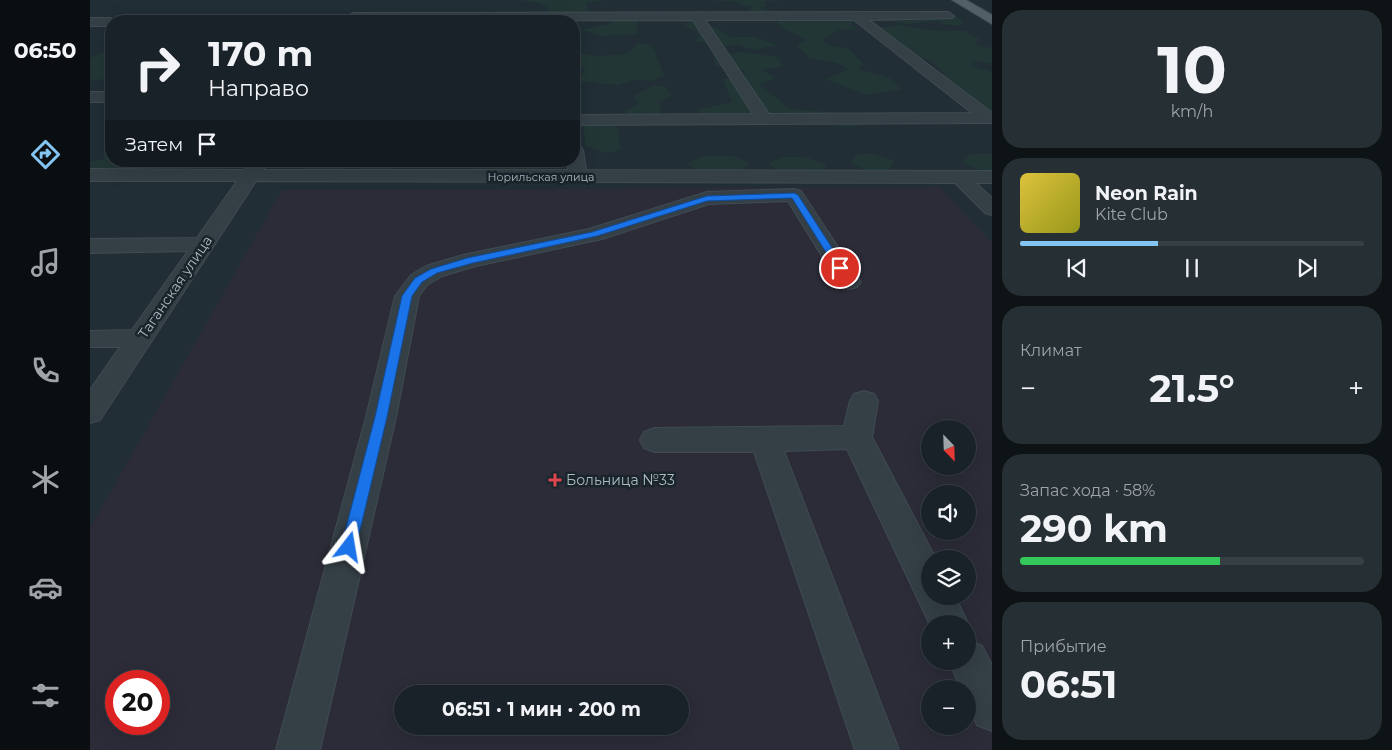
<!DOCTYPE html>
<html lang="ru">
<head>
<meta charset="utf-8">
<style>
	body { margin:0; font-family:Montserrat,sans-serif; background:#262f34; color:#f1f3f6; height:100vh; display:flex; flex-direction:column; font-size:19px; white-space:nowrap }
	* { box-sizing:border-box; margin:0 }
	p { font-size:16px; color:#9fa4a8 }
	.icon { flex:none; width:28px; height:28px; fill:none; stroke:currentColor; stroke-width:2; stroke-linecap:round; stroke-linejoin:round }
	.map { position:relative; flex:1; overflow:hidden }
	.drawer { display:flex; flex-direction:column; gap:10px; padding:10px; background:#0e1316; width:400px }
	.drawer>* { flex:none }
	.hud { position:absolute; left:15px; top:15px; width:475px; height:152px; border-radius:20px; box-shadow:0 5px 20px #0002,0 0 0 1px #373f45; background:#192228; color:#f1f3f6; overflow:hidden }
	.needle { width:32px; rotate:157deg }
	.fabs { position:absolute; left:831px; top:420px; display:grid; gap:10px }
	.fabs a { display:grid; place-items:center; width:55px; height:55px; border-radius:50%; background:#192228; box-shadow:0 5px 20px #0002,0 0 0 1px #373f45; font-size:25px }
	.speed { position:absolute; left:15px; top:670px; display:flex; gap:10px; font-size:25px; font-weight:700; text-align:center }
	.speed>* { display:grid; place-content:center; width:65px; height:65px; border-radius:50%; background:#192228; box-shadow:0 5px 20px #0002,0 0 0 1px #373f45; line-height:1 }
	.speed .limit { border:8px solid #d22; background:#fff; color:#111 }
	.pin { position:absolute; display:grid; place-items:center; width:42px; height:42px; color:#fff; margin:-21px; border:2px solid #fff; border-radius:50%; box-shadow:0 1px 5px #0007 }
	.me { position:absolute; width:55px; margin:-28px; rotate:14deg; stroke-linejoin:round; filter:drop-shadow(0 0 4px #0008) }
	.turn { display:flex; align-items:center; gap:18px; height:105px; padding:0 20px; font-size:22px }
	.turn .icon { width:65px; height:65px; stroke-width:2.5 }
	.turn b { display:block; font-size:35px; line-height:42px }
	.then { display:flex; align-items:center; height:48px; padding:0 20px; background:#0003; gap:10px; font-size:19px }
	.big { font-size:38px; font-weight:700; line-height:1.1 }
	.drawer .widget { flex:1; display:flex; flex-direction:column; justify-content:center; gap:8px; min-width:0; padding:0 18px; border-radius:20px; background:#262f34 }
	.drawer .dial { align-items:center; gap:0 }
	.dial b { font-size:65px; line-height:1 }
	.song { display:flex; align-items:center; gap:15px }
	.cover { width:60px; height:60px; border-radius:8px; background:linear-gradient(135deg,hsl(50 70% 55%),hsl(60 70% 35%)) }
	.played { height:5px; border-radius:2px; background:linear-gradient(90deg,#84c4f3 40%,#373f45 40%) }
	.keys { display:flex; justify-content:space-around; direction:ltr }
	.heat { display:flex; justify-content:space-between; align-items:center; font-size:28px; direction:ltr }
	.charge { height:8px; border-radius:4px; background:linear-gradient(90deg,#34c759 58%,#373f45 0) }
	.trip { position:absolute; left:304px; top:685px; width:295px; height:50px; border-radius:25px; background:#192228; box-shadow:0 5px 20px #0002,0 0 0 1px #373f45; font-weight:700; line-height:50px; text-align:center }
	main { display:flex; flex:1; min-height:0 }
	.menu { display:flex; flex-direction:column; width:90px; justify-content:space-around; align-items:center; background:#0a0e10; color:#9fa4a8 }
	.menu .icon { width:35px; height:35px }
	.menu .selected { color:#84c4f3 }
	.menu b { font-size:22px; color:#f1f3f6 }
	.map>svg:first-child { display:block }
</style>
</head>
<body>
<main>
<nav class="menu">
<b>06:50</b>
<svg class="icon selected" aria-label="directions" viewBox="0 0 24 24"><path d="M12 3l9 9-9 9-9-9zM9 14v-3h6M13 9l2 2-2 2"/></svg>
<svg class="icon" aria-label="music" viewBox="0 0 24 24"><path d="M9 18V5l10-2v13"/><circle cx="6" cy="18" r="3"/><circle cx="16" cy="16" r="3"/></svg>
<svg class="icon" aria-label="phone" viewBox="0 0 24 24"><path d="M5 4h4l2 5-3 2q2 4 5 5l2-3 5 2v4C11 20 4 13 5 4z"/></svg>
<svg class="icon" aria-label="climate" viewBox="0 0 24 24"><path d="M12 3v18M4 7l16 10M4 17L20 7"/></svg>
<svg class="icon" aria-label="car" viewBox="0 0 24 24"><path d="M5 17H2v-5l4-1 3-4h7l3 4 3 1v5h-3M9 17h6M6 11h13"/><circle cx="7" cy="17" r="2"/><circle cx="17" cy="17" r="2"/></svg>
<svg class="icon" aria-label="filters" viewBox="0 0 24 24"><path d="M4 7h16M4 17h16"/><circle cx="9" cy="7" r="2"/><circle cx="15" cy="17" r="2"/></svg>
</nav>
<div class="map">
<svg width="902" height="750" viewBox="0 0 902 750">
	<rect width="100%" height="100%" fill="#212e36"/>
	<path fill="#2b2c38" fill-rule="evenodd" d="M 850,187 L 902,243 L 902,750 L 0,750 L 0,528 L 192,190 ZM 840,429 L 878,429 L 878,466 L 840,466 ZM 840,494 L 878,494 L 878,531 L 840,531 ZM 840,559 L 878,559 L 878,596 L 840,596 ZM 840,624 L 878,624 L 878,661 L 840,661 ZM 26,681 L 69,681 L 69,724 L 26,724 ZM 840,689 L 878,689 L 878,726 L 840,726 ZM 312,694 L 590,694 L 590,726 L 312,726 Z"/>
	<path fill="#223735" d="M 430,0 L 518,0 L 496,3 L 497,11 L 512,14 L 463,21 L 395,21 L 399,15 L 458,13 L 456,6 L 446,2 Z
		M 616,0 L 701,0 L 675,1 L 676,5 L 670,8 L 684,11 L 674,14 L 659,11 L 662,7 L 652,5 L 650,2 Z
		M 845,12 L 866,16 L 874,22 L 868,26 L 854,24 L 847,21 L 816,24 L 791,19 Z
		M 525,17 L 580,19 L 548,21 L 547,34 L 512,36 L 492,30 L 521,24 Z
		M 685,18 L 765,18 L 761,25 L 768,29 L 749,30 L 732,40 L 738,45 L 759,49 L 773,64 L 768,69 L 800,78 L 812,89 L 777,95 L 735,79 L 759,69 L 747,63 L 720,58 L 706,45 L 717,40 L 691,27 Z
		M 600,21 L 622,26 L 641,37 L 664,37 L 687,45 L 665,50 L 646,44 L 632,47 L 606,41 L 610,35 L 594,25 Z
		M 810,25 L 835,30 L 875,31 L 889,39 L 885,45 L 902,48 L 902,64 L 885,61 L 881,66 L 902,72 L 902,114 L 878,96 L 850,90 L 837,79 L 856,75 L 841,61 L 823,56 L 808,39 L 781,34 L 787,28 Z
		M 548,43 L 562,45 L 574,75 L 564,81 L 544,80 L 528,85 L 488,81 L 495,70 L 484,63 L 484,55 L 488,53 L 504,56 L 537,54 Z
		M 21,49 L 21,74 L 14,79 L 0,81 L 0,58 Z
		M 653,52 L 687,57 L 693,66 L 671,70 L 686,78 L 669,84 L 700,109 L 764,114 L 780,122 L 763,127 L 690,121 L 627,124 L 607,110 L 642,102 L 633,79 L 655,75 L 654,70 L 625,65 L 624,55 Z
		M 562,86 L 575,86 L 582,96 L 569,102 L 572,113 L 555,118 L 533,112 L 549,104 L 544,96 Z
		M 512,122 L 528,128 L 530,150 L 516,153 L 496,146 L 493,126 Z
		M 21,140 L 21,161 L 67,161 L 49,172 L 0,174 L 0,162 L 14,159 L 14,147 Z
		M 767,154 L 785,154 L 805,161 L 799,170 L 778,171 L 761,163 Z
		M 880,154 L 902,154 L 902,172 L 894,172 L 872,162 Z
		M 612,156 L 642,156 L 660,163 L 647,174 L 610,173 L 597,164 Z
		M 693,157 L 716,157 L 737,165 L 731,173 L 695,175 L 678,163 Z
		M 207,161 L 319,161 L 321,163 L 295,172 L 271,172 L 265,166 L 244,172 L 220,173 L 202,163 Z
		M 390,161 L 460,161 L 461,162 L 442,174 L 395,174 L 381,165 Z"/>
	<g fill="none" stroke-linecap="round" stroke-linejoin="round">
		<g stroke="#404b53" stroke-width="2">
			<path id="minor" d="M 858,12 L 864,16 L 862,18 L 779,20 L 902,113 L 902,123 L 484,125 L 484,115 L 663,114 L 603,20 L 263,21 L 257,17 L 263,13 ZM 615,20 L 764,20 L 882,113 L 679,114 Z
				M 0,18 L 21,18 L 26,21 L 21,21 L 21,26 L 0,26 Z
				M 0,92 L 21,92 L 21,102 L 0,102 Z
				M 484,145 L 490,146 L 493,150 L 496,170 L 902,171 L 902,183 L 886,183 L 902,198 L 902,215 L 895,213 L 865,183 L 166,181 L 10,420 L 0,423 L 0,390 L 30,347 L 0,347 L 0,331 L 42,330 L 98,251 L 0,253 L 0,239 L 107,238 L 147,181 L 0,181 L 0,169 L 154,170 L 160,161 L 174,161 L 176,165 L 173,170 L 478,170 L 477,161 L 484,161 Z
				M 704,189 L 711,191 L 771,282 L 767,287 L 759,289 L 751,287 L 698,201 L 619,204 L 512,239 L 386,266 L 352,276 L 337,285 L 329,296 L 306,417 L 230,750 L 186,750 L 276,417 L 305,296 L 321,275 L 336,266 L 373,255 L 499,229 L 617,192 Z
				M 774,391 L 784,394 L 788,401 L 782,437 L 846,559 L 840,559 L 840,596 L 865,596 L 878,624 L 878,626 L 878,624 L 840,625 L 757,449 L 694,451 L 809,750 L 765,750 L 664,452 L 565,452 L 554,448 L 550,440 L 554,432 L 565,428 L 754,426 L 760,401 L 764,394 Z
				M 878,640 L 892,646 L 902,665 L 902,731 L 887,725 L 878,704 L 878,689 L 871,689 L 859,661 L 878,661 Z"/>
		</g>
		<g stroke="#404b53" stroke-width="2">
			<path id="major" d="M 862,0 L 876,0 L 902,15 L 902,24 Z"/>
		</g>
		<use href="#minor" fill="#343f46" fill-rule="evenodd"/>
		<use href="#major" fill="#525f67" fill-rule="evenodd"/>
	</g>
	<path fill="#1a73e8" stroke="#114b97" d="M 704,193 L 708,195 L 755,268 L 753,270 L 747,270 L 702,198 L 617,201 L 507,236 L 383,263 L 347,273 L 332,282 L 322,296 L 297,417 L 266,547 L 264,551 L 259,553 L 254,551 L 251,547 L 285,417 L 312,296 L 325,278 L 341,269 L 377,258 L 502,232 L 617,196 Z"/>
	<path fill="#e0444e" stroke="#19242b" stroke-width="2" d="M462.5 472.5h5v5h5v5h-5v5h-5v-5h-5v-5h5z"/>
	<g text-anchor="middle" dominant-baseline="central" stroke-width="5" stroke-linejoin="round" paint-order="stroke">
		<g font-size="11" fill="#aebac3" stroke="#19242b">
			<text x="451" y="177">Норильская улица</text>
		</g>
		<g font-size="14" fill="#aebac3" stroke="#19242b">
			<text transform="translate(85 287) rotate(-56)">Таганская улица</text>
		</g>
		<g font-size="14" fill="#aebac3" stroke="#19242b" text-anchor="start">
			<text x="476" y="480">Больница №33</text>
		</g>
	</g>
</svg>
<div class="fabs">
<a><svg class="needle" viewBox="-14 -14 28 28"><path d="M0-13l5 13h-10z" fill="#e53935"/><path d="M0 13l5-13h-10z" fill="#9fa4a8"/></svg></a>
<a><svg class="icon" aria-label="sound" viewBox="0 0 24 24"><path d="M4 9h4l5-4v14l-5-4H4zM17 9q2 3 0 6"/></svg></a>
<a><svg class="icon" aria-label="layers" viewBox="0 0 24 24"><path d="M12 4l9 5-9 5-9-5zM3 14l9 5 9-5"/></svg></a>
<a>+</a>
<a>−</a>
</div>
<div class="speed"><div class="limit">20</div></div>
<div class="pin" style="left:750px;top:268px;background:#d93025"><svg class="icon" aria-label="arrive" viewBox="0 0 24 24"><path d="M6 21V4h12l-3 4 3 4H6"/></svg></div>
<svg class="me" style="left:259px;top:547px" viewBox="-20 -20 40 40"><path d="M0-17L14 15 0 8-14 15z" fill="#1a73e8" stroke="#fff" stroke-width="4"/></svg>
<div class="trip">06:51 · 1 мин · 200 m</div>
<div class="hud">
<div class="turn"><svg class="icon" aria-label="right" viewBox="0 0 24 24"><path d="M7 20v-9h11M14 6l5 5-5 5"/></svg><div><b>170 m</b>Направо</div></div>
<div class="then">Затем<svg class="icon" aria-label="arrive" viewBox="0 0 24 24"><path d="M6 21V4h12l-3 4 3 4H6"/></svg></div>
</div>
</div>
<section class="drawer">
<div class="widget dial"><b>10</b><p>km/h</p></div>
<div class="widget">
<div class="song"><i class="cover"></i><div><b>Neon Rain</b><p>Kite Club</p></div></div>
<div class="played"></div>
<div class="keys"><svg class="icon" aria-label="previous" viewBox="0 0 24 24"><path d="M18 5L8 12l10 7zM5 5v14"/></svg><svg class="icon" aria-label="pause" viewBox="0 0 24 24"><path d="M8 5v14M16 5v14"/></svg><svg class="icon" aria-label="next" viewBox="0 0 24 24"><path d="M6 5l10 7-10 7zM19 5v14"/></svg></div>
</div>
<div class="widget"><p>Климат</p>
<div class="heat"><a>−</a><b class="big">21.5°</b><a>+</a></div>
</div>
<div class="widget"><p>Запас хода · 58%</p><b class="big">290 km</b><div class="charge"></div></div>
<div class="widget"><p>Прибытие</p><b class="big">06:51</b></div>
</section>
</main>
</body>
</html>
